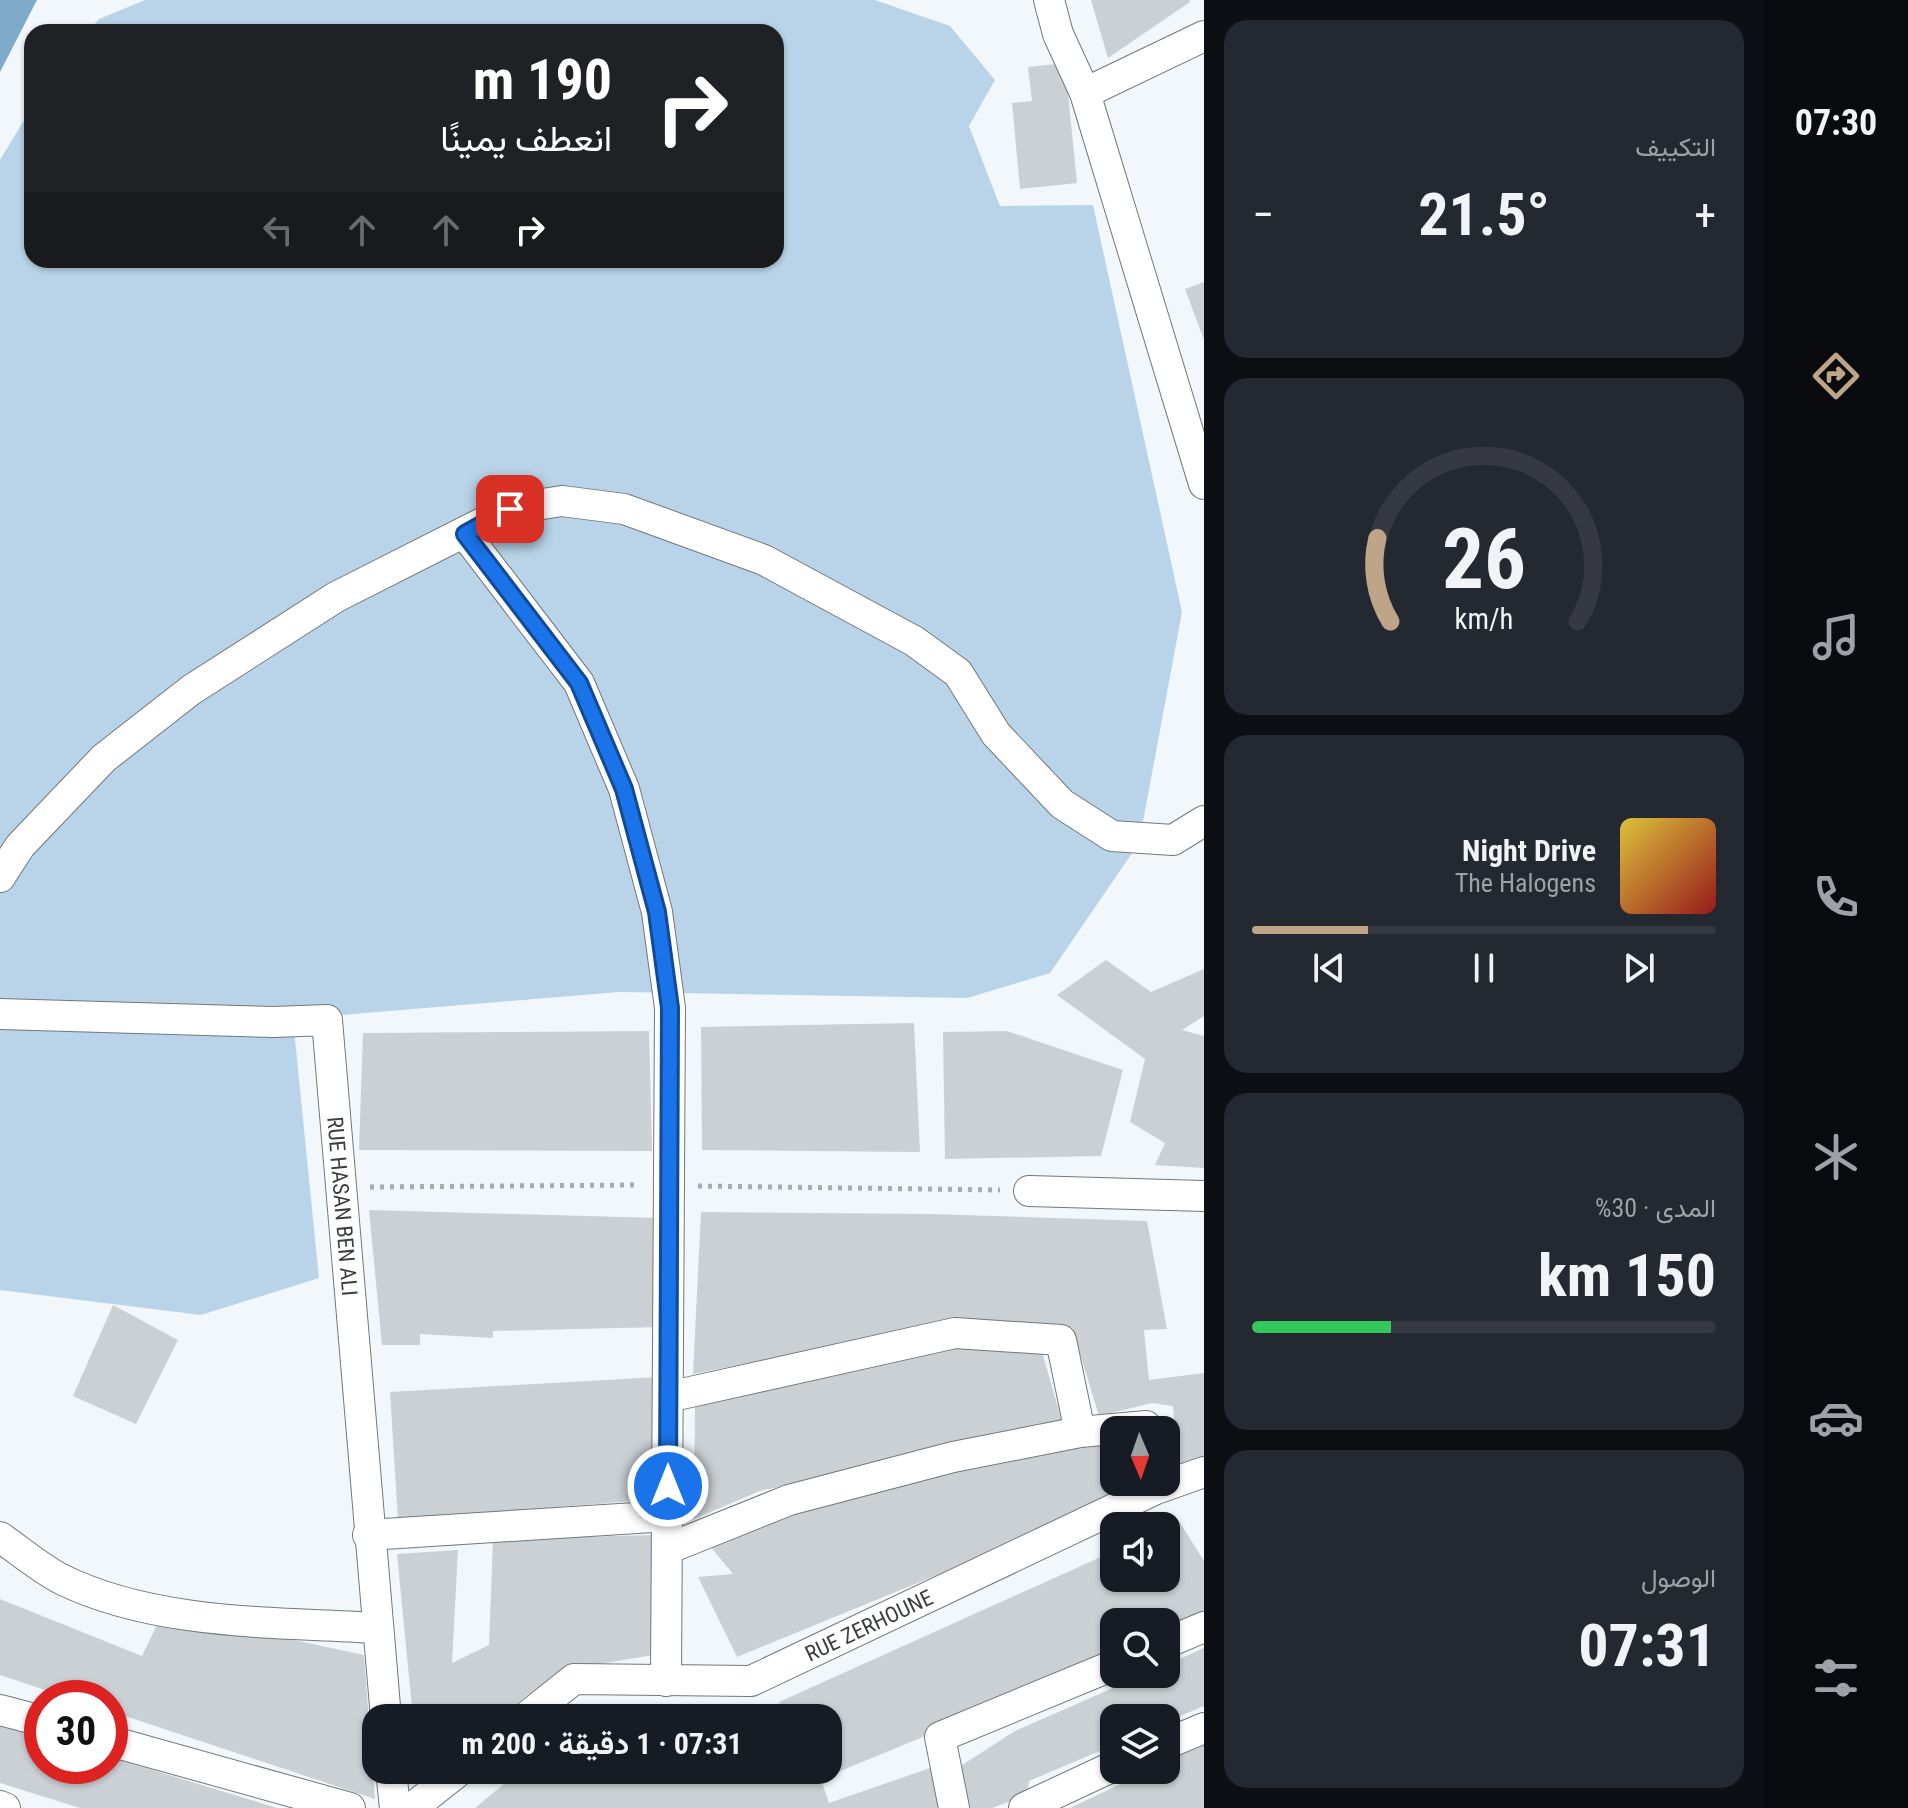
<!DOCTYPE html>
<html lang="ar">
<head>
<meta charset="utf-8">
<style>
	body { margin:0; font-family:"Roboto Condensed",Vazirmatn,sans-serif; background:#242831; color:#f1f3f6; direction:rtl; height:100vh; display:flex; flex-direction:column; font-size:30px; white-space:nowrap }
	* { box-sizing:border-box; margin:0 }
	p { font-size:26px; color:#9ea1a6 }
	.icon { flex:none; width:44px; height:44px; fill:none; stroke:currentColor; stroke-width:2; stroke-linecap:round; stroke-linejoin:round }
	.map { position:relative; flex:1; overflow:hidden; direction:ltr }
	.panel { display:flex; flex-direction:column; gap:20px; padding:20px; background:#0d0f14; width:560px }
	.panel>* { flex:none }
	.banner { position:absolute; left:24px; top:24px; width:760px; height:244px; border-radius:24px; box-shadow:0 2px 6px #0004; direction:rtl; background:#202124; color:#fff; overflow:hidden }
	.needle { width:52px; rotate:178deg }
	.fabs { position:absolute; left:1100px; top:1416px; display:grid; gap:16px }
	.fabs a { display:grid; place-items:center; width:80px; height:80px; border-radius:16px; background:#171b24; box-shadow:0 2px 6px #0004; font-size:40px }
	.speed { position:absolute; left:24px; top:1680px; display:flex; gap:16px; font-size:40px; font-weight:700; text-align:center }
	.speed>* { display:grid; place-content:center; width:104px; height:104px; border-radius:50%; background:#171b24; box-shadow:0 2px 6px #0004; line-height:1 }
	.speed .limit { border:12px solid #d22; background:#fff; color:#111 }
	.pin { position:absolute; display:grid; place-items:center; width:68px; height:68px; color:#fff; margin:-34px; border-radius:16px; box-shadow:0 4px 12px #0006 }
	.me { position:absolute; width:88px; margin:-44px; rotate:0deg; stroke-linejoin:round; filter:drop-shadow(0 0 6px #0008) }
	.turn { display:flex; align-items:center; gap:28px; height:168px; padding:0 40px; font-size:36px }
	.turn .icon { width:104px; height:104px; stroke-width:2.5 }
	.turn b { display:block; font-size:56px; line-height:68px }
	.lanes { display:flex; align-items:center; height:76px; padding:0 40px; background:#0003; justify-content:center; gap:40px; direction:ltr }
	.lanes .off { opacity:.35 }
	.big { font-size:60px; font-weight:700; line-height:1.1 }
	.panel .widget { flex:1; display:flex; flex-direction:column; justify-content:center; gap:12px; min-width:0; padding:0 28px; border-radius:24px; background:#242831 }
	.panel .dial { align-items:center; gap:0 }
	.dial svg { height:208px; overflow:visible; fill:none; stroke:#363941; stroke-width:7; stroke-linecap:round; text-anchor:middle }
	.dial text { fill:#f1f3f6; stroke:none }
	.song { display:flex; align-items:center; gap:24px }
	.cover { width:96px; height:96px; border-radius:12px; background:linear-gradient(135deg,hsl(50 70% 55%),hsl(0 70% 35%)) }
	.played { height:8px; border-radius:4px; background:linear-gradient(90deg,#bfa587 25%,#363941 25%) }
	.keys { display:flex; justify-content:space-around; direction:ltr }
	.heat { display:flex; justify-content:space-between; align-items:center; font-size:44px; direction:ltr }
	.charge { height:12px; border-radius:6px; background:linear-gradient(90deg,#34c759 30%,#363941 0) }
	.trip { position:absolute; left:362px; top:1704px; width:480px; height:80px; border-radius:24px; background:#171b24; box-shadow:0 2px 6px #0004; font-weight:700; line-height:80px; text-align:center; direction:rtl }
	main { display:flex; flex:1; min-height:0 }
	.tab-bar { display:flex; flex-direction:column; width:144px; justify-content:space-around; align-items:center; background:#090b0e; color:#9ea1a6 }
	.tab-bar .icon { width:56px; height:56px }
	.tab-bar .current { color:#bfa587 }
	.tab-bar b { font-size:36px; color:#f1f3f6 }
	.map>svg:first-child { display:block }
</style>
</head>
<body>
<main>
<nav class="tab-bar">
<b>07:30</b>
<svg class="icon current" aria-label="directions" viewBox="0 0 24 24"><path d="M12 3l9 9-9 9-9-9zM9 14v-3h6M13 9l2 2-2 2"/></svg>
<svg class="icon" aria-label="music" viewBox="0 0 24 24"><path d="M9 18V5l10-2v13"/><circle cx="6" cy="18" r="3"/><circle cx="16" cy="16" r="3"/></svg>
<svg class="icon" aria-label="phone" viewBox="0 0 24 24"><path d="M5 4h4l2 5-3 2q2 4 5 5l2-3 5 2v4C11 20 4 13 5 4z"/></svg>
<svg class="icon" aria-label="climate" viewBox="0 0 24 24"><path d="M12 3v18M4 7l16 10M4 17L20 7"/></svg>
<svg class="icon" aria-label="car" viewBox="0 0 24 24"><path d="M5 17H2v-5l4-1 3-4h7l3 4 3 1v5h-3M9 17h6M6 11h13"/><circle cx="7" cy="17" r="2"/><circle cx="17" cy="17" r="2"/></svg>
<svg class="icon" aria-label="filters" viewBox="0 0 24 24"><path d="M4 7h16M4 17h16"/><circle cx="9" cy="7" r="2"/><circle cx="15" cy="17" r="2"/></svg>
</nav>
<section class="panel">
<div class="widget"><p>التكييف</p>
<div class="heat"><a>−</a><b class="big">21.5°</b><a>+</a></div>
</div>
<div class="widget dial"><svg viewBox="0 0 100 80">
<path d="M14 69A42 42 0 1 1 86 69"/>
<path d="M14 69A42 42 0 0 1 9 37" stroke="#bfa587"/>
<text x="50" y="56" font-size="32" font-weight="700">26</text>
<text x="50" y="72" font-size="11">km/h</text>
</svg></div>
<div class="widget">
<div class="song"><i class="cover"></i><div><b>Night Drive</b><p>The Halogens</p></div></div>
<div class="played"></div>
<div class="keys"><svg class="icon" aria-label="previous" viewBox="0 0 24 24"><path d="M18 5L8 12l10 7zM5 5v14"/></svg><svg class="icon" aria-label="pause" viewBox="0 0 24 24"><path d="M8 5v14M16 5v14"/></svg><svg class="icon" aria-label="next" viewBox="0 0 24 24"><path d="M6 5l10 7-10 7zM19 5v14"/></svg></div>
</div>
<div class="widget"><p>المدى · 30%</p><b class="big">150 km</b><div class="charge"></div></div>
<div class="widget"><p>الوصول</p><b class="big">07:31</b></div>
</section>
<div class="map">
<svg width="1204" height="1808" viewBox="0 0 1204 1808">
	<rect width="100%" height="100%" fill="#f2f7fb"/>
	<path fill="#b9d4e8" d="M 145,0 L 875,0 L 950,26 L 995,80 L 969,126 L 1000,206 L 1093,205 L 1182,612 L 1139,843 L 1050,973 L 967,998 L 619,992 L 293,1019 L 319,1278 L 201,1315 L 0,1290 L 0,160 L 32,107 L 32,260 L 776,260 L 776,32 L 88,32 L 99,19 Z"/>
	<path fill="#7fabca" d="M 0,0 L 37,0 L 0,72 Z"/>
	<path fill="#cbd0d4" d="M 1091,0 L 1189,0 L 1190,2 L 1108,58 Z
		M 1065,63 L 1077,183 L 1020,189 L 1012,103 L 1032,101 L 1028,67 Z
		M 1204,282 L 1204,340 L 1185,289 Z
		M 1106,960 L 1151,992 L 1204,969 L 1204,1016 L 1182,1030 L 1204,1036 L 1204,1168 L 1155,1165 L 1165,1143 L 1130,1122 L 1145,1059 L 1057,995 Z
		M 914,1023 L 920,1152 L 702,1150 L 701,1027 Z
		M 649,1031 L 652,1151 L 359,1150 L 363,1033 Z
		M 1007,1031 L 1123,1070 L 1101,1156 L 945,1159 L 943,1032 Z
		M 369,1210 L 658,1218 L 659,1327 L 493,1331 L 493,1338 L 420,1334 L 420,1345 L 382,1345 Z
		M 701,1212 L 931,1214 L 1147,1221 L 1167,1329 L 1144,1330 L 1149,1380 L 1204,1373 L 1204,1458 L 1178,1467 L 1173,1406 L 1152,1403 L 1099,1416 L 1072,1327 L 955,1321 L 693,1374 Z
		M 113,1305 L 178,1340 L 136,1424 L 73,1396 Z
		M 945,1343 L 1040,1345 L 1063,1425 L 760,1491 L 694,1519 L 695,1406 Z
		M 658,1377 L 658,1499 L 398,1520 L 390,1392 Z
		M 1114,1436 L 1114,1482 L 1122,1482 L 1122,1499 L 737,1657 L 698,1577 L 733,1574 L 705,1540 L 865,1485 Z
		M 1179,1521 L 1204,1561 L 1204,1621 L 1166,1636 L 1166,1622 L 1114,1622 L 1114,1658 L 821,1779 L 829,1803 L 930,1768 L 939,1808 L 475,1808 L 521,1770 L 828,1770 L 828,1718 L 784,1718 L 779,1702 L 1114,1551 L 1114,1578 L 1166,1578 L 1166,1527 Z
		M 655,1535 L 653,1655 L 560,1671 L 497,1718 L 413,1718 L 397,1554 L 458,1550 L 452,1663 L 489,1645 L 493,1539 Z
		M 0,1599 L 142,1656 L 163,1612 L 364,1655 L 375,1799 L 110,1711 L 110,1698 L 69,1698 L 0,1675 Z
		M 1204,1648 L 1204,1706 L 1166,1722 L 1166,1718 L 1114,1718 L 1114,1745 L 1029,1781 L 1027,1795 L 992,1808 L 969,1808 L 959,1767 L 1015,1731 L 1145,1674 L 1166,1674 L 1166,1665 Z
		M 597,1707 L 701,1716 L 701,1718 L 584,1718 Z
		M 0,1724 L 42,1737 L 42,1766 L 110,1766 L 110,1757 L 277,1808 L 80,1808 L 0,1783 Z
		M 1204,1744 L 1204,1808 L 1070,1808 L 1150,1770 L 1166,1770 L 1166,1762 Z"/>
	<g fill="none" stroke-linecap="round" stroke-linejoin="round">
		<g stroke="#72777a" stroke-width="32">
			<g id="street">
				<path d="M 1049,0 L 1058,34 L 1085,93 L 1204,484"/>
				<path d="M 1085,93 L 1204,36"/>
				<path d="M 465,534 L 579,683 L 624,789 L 657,912 L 670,1008 L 666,1681"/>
				<path d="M 0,877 L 20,846 L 104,758 L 191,690 L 336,597 L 510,509 L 562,501 L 624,509 L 764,560 L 914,641 L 958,673 L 996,734 L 1062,804 L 1112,836 L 1173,840 L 1204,821"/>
				<path id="s1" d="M 0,1014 L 274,1022 L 327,1020 L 386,1718"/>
				<path d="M 1029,1191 L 1204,1196"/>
				<path d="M 668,1397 L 955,1333 L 1061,1340 L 1080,1432"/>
				<path d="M 368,1535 L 668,1516"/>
				<path d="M 0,1537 C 20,1551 40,1568 61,1579 C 154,1625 274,1622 376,1628"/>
				<path d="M 667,1549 L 789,1500 L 953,1457 L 1080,1432 L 1146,1426 L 1146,1430"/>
				<path d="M 1166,1643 L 1204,1627"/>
				<path d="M 0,1710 L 42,1721"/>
				<path id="s2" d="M 525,1718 L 574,1679 L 751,1681 L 1156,1489 L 1204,1472"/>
				<path d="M 110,1741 L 350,1808"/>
				<path d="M 1166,1744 L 1204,1728"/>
				<path d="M 391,1770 L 395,1808"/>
				<path d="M 0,1806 L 5,1808"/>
				<path d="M 412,1808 L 460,1770"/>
				<path d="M 954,1808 L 940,1737 L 1114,1665"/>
				<path d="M 1024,1808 L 1114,1766"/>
			</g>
		</g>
		<path stroke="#a7abae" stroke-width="5" stroke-dasharray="4 6" stroke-linecap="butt" d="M 698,1186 L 1000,1190
			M 370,1187 L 636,1185"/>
		<use href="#street" stroke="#fff" stroke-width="30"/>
	</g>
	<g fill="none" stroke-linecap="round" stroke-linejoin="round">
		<g stroke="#114b97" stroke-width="20">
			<path id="route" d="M 510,509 L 465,534 L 579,683 L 624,789 L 657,912 L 670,1008 L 668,1486"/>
		</g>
		<use href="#route" stroke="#1a73e8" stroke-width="14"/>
	</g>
	<g text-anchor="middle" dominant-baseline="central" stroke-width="7" stroke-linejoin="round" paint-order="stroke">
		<g font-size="22" fill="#3b3d3e" stroke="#fff">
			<text stroke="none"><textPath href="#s1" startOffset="514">RUE HASAN BEN ALI</textPath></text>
			<text stroke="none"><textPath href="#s2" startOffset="370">RUE ZERHOUNE</textPath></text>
		</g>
	</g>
</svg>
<div class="fabs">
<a><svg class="needle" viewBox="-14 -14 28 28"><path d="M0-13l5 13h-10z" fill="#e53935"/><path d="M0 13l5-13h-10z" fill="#9ea1a6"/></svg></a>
<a><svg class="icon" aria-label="sound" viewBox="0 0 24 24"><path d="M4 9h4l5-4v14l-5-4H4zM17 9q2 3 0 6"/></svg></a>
<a><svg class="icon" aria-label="search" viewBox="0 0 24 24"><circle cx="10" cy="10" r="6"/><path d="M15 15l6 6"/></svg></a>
<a><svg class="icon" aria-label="layers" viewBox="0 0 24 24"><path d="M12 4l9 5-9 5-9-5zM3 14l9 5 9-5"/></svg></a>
</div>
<div class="speed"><div class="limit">30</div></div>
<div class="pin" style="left:510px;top:509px;background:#d93025"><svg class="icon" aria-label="arrive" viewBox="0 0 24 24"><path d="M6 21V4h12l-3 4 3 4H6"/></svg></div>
<svg class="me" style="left:668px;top:1486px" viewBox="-20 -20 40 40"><circle r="17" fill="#1a73e8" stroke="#fff" stroke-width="3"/><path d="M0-11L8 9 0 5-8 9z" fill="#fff"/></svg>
<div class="trip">07:31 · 1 دقيقة · 200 m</div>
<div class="banner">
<div class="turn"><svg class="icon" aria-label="right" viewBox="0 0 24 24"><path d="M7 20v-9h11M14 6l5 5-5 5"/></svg><div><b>190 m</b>انعطف يمينًا</div></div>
<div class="lanes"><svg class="icon off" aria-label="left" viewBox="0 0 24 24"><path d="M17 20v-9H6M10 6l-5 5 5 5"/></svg><svg class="icon off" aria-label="ahead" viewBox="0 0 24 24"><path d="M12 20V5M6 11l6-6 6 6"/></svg><svg class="icon off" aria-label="ahead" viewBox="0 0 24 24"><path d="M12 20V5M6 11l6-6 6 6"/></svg><svg class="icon" aria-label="right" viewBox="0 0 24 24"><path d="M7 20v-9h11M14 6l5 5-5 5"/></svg></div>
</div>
</div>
</main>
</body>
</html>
